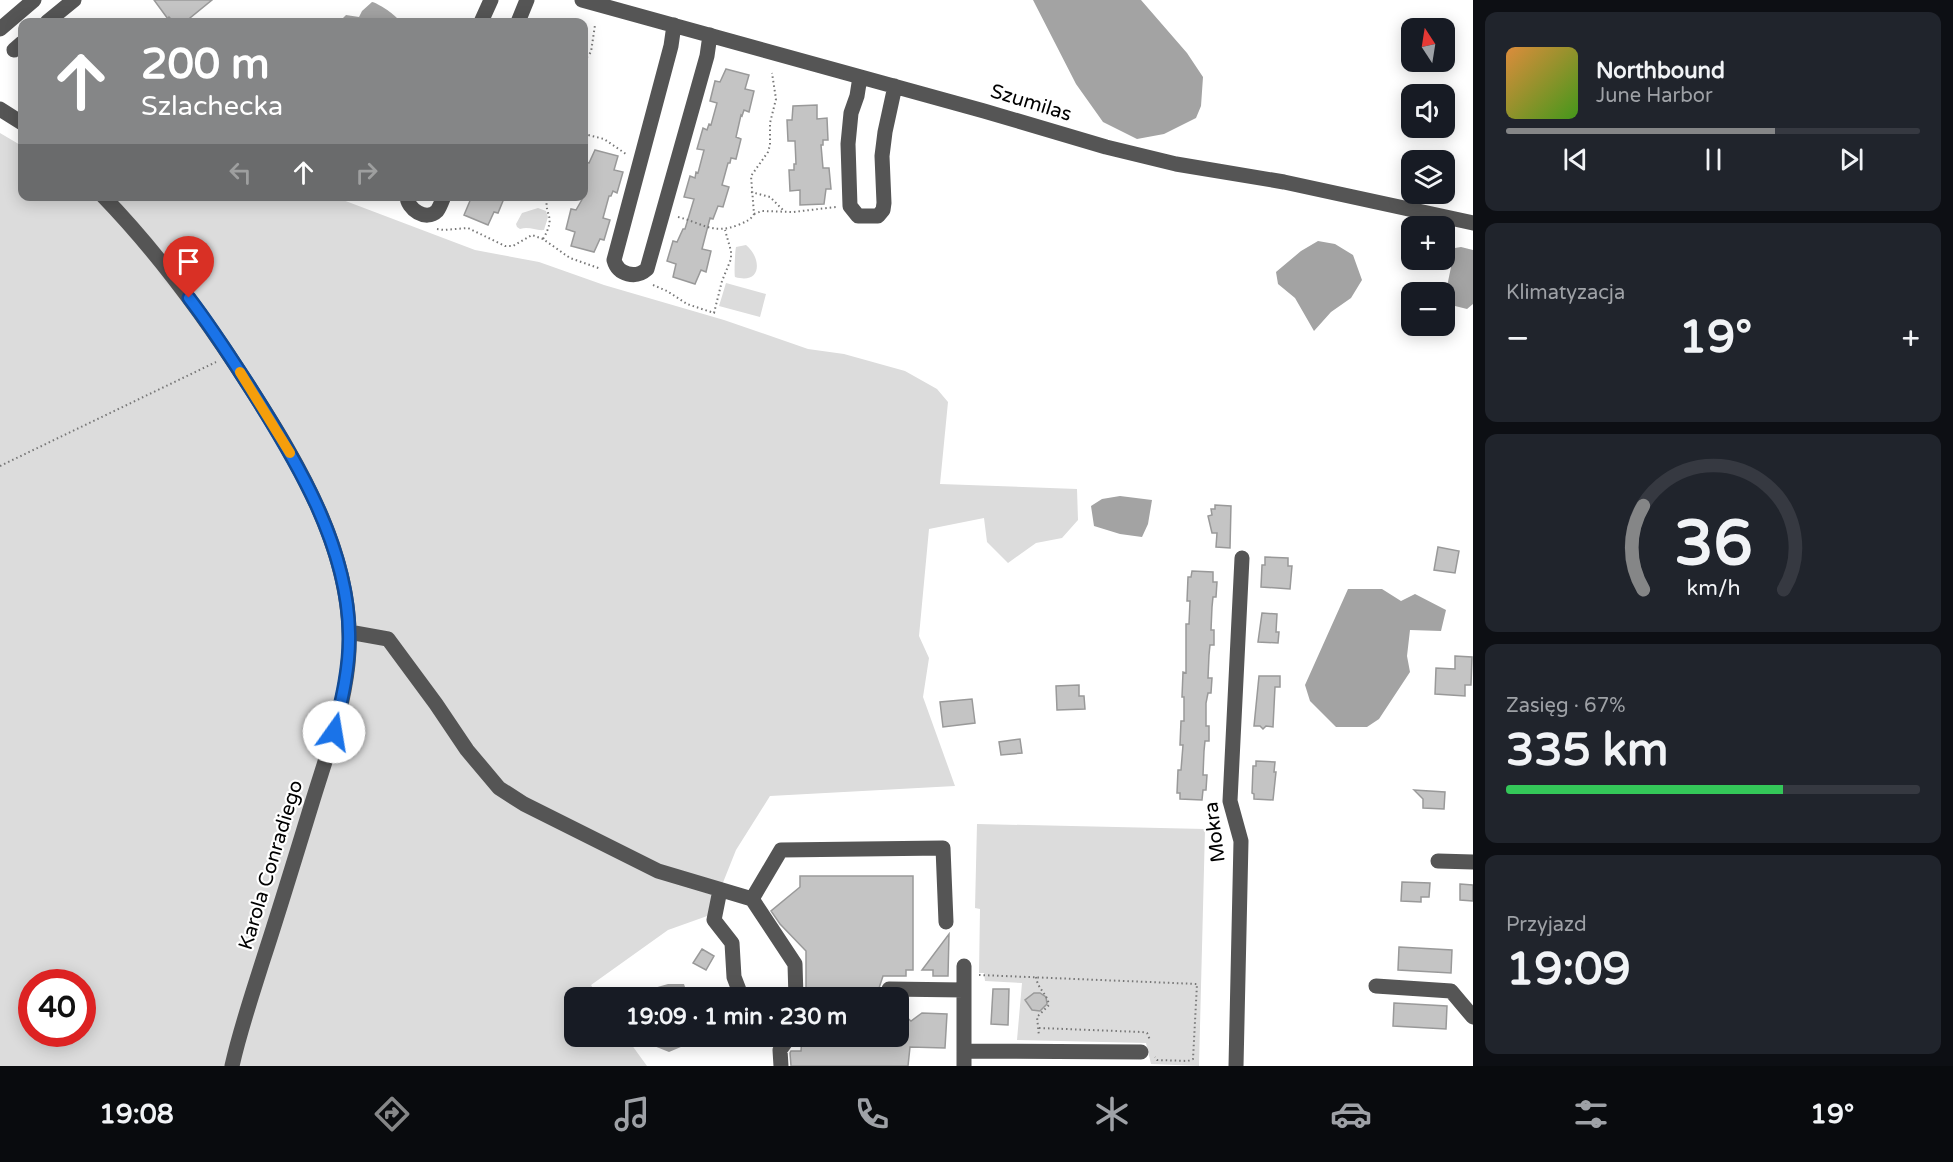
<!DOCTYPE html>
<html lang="pl">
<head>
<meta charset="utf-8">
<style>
	body { margin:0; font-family:"Varela Round",sans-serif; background:#20242c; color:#f1f3f6; height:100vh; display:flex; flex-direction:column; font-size:22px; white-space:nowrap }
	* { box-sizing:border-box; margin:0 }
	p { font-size:20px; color:#9ea1a6 }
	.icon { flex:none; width:33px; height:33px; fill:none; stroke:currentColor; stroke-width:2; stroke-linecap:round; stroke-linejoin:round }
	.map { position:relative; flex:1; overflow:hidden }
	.details { display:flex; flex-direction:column; gap:12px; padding:12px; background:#0d0f14; width:480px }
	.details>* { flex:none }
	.banner { position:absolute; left:18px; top:18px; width:570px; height:183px; border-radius:12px; box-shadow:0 3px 15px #0003; background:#858687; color:#fff; overflow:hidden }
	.needle { width:39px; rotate:348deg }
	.tools { position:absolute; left:1401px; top:18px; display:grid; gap:12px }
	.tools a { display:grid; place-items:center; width:54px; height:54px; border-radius:12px; background:#171b24; box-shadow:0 3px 15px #0003; font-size:30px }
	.speed { position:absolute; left:18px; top:969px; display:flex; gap:12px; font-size:30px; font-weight:700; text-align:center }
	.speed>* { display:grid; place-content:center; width:78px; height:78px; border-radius:50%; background:#171b24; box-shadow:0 3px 15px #0003; line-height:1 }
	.speed .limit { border:9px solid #d22; background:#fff; color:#111 }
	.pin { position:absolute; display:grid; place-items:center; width:51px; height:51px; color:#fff; margin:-62px -26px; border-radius:50% 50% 50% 0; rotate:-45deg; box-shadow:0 0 6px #0007 }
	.pin .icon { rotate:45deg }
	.me { position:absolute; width:66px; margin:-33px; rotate:13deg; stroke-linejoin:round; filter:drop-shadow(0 0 4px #0008) }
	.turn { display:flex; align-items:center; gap:21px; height:126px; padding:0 24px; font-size:27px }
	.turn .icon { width:78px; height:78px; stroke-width:2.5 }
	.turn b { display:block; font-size:42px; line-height:51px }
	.lanes { display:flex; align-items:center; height:57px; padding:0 24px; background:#0003; justify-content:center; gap:30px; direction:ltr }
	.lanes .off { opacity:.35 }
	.big { font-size:45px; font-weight:800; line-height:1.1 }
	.details .widget { flex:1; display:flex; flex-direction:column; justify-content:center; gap:9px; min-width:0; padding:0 21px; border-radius:12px; background:#20242c }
	.details .dial { align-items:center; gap:0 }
	.dial svg { height:156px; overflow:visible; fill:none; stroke:#363941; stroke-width:7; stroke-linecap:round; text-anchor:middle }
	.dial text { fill:#f1f3f6; stroke:none }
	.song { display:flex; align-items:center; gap:18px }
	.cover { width:72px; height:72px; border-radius:9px; background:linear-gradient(135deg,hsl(30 70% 55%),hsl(100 70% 35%)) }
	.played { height:6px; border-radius:3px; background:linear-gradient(90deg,#858687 65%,#363941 65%) }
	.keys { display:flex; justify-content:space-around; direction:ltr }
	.heat { display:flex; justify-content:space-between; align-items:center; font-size:33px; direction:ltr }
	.charge { height:9px; border-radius:4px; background:linear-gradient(90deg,#34c759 67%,#363941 0) }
	.trip { position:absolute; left:564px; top:987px; width:345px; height:60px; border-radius:12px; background:#171b24; box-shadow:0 3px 15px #0003; font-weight:800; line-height:60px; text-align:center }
	.tabs { display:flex; height:96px; justify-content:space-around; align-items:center; background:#090b0e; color:#9ea1a6 }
	.tabs .icon { width:42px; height:42px }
	.tabs .selected { color:#858687 }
	.tabs b { font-size:27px; color:#f1f3f6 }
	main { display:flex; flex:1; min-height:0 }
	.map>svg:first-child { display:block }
</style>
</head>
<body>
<main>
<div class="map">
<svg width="1473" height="1066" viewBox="0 0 1473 1066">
	<rect width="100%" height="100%" fill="#fff"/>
	<path fill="#dcdcdc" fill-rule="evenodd" d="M 0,133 L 22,146 L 22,196 L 335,197 L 475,250 L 539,262 L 604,285 L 724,320 L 808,349 L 844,354 L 905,371 L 937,389 L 948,402 L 940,484 L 1077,489 L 1078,520 L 1062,538 L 1036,543 L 1008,563 L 987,542 L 984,518 L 929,529 L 919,636 L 929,658 L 923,697 L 955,786 L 770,796 L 736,850 L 710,915 L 668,930 L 591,985 L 599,997 L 574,998 L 574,1036 L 626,1037 L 647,1066 L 0,1066 ZM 32,982 L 82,982 L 82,1034 L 32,1034 Z
		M 538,208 L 546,211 L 548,217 L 544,230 C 536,231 529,226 520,229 L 517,227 L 516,224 L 522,213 Z
		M 746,245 C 762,258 762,285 735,277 C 734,274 735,251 736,247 Z
		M 726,283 L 766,294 L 760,317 L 719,306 Z
		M 977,824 L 1205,829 L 1199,1066 L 1151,1064 L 1146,1043 L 1017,1040 L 1022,983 L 985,981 L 984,973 L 979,973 L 980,909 L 975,908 Z"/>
	<path fill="#a3a3a3" d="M 1033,0 L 1141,0 L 1187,53 L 1203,77 L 1201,106 L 1196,118 L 1164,134 L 1137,139 L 1103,122 L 1076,84 Z
		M 372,2 C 378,3 394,14 398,19 L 398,22 L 345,22 L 342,19 L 346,15 L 359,17 L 362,11 Z
		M 1318,241 L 1335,244 L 1353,255 L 1362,280 L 1351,298 L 1331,312 L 1314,331 L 1295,298 L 1278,284 L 1276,272 L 1301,251 Z
		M 1461,247 L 1473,250 L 1473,304 L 1467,309 L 1451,305 L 1445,296 L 1455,248 Z
		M 1120,496 L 1152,500 L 1148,524 L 1142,537 L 1120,534 L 1094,526 L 1091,506 L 1102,499 Z
		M 1348,589 L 1382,589 L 1401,601 L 1415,594 L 1446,610 L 1441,631 L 1410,630 L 1407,656 L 1410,672 L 1379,719 L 1367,727 L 1336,727 L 1310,701 L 1305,685 Z
		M 668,984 L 684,984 L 687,993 L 693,995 L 699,993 L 700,997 L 639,997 L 654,988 Z
		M 643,1037 L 694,1037 L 688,1044 L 669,1052 L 654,1046 Z"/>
	<path fill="#c4c4c4" stroke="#999" stroke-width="1.5" d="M 154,0 L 212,0 L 185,22 L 174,22 L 169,17 L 168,19 Z
		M 726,69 L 749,75 L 745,89 L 754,91 L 749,112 L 744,110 L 742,116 L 741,115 L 736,137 L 741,139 L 736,159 L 731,158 L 730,163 L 728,163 L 722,185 L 729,187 L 723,207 L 718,206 L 713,219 L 710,218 L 702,249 L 711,251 L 706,272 L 701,270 L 695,284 L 673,277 L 676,264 L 667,261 L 673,241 L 677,242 L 683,229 L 685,229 L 694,199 L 684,197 L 690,176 L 695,178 L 696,172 L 698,173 L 704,150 L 697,149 L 703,128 L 707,130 L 709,124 L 711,125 L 717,103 L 710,101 L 715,81 L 720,82 Z
		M 817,105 L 817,119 L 827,118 L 828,140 L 823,140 L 823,145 L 821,145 L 823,168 L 829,168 L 831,189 L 826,189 L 824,204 L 800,205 L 800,190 L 790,191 L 789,170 L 794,170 L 794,164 L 796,164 L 795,141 L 788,141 L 787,120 L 792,120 L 793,106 Z
		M 595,150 L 618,156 L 614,170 L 623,172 L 617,193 L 613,191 L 611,196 L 609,196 L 603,218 L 610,220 L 604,240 L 600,239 L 594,252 L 571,246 L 575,232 L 566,229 L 571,209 L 576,210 L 584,196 L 584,161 L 589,163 Z
		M 472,196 L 505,196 L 498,213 L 494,212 L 488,225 L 464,215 Z
		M 1215,505 L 1231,506 L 1230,548 L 1216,547 L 1217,533 L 1212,533 L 1208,516 L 1212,515 L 1211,509 L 1215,509 Z
		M 1438,547 L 1459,551 L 1455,573 L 1434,570 Z
		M 1265,557 L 1288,558 L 1288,566 L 1292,566 L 1290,589 L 1261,587 L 1262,565 L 1265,565 Z
		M 1192,571 L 1213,572 L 1213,582 L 1217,582 L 1216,597 L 1213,597 L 1212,607 L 1211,630 L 1214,630 L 1214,645 L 1210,645 L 1209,655 L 1208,678 L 1212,678 L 1211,693 L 1208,693 L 1206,703 L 1206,726 L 1209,726 L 1209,741 L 1205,741 L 1204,751 L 1203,775 L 1207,775 L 1206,790 L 1203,790 L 1202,800 L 1180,799 L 1180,793 L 1177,793 L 1178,770 L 1181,770 L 1183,745 L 1180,745 L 1181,721 L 1184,721 L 1184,697 L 1182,697 L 1183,672 L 1186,673 L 1186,624 L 1189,624 L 1190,601 L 1187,601 L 1188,577 L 1191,577 Z
		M 1262,613 L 1277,614 L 1276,632 L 1279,632 L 1278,643 L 1258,642 Z
		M 1455,656 L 1472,657 L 1471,685 L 1465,685 L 1465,696 L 1435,694 L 1436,668 L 1455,669 Z
		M 1259,676 L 1280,676 L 1280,687 L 1275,687 L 1273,727 L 1266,726 L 1263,729 L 1260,726 L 1254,726 Z
		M 1079,685 L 1079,696 L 1084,696 L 1085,709 L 1057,710 L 1056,686 Z
		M 972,699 L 975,723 L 943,727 L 940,702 Z
		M 1020,739 L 1022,753 L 1001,755 L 999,742 Z
		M 1256,761 L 1275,762 L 1274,772 L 1276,772 L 1273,800 L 1254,799 L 1254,794 L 1252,793 L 1253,766 L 1256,766 Z
		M 1414,790 L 1445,792 L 1444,809 L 1423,808 L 1423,799 Z
		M 800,876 L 913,876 L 913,970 L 906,970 L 906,976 L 883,976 L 879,988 L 881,998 L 806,998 L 806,951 L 780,924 L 771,911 L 800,887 Z
		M 1402,882 L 1430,883 L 1429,897 L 1421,897 L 1421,902 L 1401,901 Z
		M 1460,884 L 1473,885 L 1473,901 L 1460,900 Z
		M 949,934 L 948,976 L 933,976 L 933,970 L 922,970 Z
		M 1399,947 L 1452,950 L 1451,973 L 1398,970 Z
		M 702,949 L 714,956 L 706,970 L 693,963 Z
		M 993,989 L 1009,989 L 1008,1025 L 991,1024 Z
		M 1034,993 L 1040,993 L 1046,997 L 1047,1004 L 1040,1011 L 1032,1010 L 1025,1000 Z
		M 1394,1003 L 1447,1006 L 1446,1029 L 1393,1026 Z
		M 898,1010 L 911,1021 L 922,1013 L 947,1014 L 945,1048 L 910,1047 L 908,1066 L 791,1066 L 790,1053 L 791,1051 L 801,1051 L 802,1036 L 898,1036 Z"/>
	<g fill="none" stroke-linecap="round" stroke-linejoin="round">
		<path stroke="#777" stroke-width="2" stroke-dasharray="1.5 3" stroke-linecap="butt" d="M 584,61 L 591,52 L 595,25
			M 584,119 L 584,129
			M 584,134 L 604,139 L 626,154
			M 751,192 L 770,197 L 784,211
			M 754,214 L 762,211 L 793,212 L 836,207
			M 678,217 C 702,223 713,235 738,225 C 745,222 751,220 754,214 L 751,176 L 768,152 L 770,145 L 770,123 L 776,99 L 772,73
			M 437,229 L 444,230 L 468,228 L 505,246 L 513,246 L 532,235 L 543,239 L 570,258 L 601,269
			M 543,239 C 557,215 544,217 547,198 L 550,196
			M 653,285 L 667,291 L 687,304 L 714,313 L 722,281 L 731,259 L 731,251 L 725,230
			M 0,466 L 216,362
			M 979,975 L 1197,984 L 1193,1059 L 1188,1061 L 1157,1060 L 1155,1057
			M 1036,977 C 1038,990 1047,993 1049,1005 L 1037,1017 L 1039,1036
			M 1039,1028 L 1142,1032 L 1147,1033 L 1150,1040"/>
		<path stroke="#555" stroke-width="15" d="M 582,0 L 984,111 L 1106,147 L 1176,164 L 1284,182 L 1473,223
			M 47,22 L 74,0
			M 481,22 L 491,0
			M 518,22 L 527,0
			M 674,25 L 671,46 L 614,260 C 618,275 636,279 647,269 L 707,56 L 710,35
			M 0,29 L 34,0
			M 14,50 L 22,43
			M 860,77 L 857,96 L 851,113 L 848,144 L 850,206 L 858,216 L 878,216 L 883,210 L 884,203 L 882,156 L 885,132 L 895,86
			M 0,109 L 22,123
			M 103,196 C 158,253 205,317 247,383 C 300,465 359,562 348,664 C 343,712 326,757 312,803 C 296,855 280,908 263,960 C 252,995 240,1030 232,1066
			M 407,196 C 407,209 426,222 437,211 C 440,207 442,201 444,196
			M 349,632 L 388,639 L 436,704 L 467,750 L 499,788 L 524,804 L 658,871 L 752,899 L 781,850 L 943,848 L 946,922
			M 1438,861 L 1473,862
			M 720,890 L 714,920 L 732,943 L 734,977 L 742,998
			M 752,899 L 795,964 L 796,998
			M 964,966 L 964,1066
			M 1376,986 L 1451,991 L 1473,1017
			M 889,989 L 964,990
			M 964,1051 L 1141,1052
			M 781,1066 L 780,1050 L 790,1036
			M 1236,1066 L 1241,841 L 1230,801 L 1242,558"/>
	</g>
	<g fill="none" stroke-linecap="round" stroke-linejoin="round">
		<g stroke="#114b97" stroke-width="15">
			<path id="route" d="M 189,298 C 212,328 231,358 251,389 C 296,460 348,546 349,633 C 350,666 342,699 334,732"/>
		</g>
		<use href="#route" stroke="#1a73e8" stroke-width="10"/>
		<path stroke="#f59e0b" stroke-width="10" d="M 240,372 L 290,453"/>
	</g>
	<g text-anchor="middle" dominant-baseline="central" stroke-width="4.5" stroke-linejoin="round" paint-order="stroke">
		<g font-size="20" fill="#000" stroke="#fff">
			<text transform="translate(1031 103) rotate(17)">Szumilas</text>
			<text transform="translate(1215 832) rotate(-97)">Mokra</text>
			<text transform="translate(271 865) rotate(-73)">Karola Conradiego</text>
		</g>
	</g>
</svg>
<div class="tools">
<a><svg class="needle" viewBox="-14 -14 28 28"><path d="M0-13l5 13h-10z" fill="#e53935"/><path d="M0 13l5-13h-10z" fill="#9ea1a6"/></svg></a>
<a><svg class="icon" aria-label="sound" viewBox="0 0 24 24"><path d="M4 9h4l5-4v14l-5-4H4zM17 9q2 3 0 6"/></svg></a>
<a><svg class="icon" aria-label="layers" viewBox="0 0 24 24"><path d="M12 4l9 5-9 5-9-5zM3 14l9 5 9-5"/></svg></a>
<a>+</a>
<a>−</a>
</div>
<div class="speed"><div class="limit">40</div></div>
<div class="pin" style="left:189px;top:298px;background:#d93025"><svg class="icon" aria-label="arrive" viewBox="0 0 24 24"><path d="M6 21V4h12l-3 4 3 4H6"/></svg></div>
<svg class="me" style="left:334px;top:732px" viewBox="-20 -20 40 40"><circle r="19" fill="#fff"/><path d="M0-13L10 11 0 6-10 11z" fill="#1a73e8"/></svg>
<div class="trip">19:09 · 1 min · 230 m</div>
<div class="banner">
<div class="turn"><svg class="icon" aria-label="ahead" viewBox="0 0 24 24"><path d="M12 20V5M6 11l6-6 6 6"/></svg><div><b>200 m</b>Szlachecka</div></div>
<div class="lanes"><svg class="icon off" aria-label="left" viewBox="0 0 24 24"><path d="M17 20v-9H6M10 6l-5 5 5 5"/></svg><svg class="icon" aria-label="ahead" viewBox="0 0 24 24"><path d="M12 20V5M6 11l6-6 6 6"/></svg><svg class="icon off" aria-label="right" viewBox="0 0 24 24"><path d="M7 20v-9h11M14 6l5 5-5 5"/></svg></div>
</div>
</div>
<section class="details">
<div class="widget">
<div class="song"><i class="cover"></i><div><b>Northbound</b><p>June Harbor</p></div></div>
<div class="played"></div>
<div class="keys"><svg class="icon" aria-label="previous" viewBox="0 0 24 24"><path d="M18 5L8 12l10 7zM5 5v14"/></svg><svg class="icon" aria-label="pause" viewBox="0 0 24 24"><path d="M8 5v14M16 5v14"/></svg><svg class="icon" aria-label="next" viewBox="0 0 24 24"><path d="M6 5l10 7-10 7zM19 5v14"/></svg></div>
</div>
<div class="widget"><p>Klimatyzacja</p>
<div class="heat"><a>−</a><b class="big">19°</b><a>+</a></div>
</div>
<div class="widget dial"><svg viewBox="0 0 100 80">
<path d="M14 69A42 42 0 1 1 86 69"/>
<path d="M14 69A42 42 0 0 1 14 26" stroke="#858687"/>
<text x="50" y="56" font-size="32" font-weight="700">36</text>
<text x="50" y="72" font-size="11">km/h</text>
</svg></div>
<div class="widget"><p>Zasięg · 67%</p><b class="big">335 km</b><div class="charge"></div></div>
<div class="widget"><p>Przyjazd</p><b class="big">19:09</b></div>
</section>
</main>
<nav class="tabs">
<b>19:08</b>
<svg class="icon selected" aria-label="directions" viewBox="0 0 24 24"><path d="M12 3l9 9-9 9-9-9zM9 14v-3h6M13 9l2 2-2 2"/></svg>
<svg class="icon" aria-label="music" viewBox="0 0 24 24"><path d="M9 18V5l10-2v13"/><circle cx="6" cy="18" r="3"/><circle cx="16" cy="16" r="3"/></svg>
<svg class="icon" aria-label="phone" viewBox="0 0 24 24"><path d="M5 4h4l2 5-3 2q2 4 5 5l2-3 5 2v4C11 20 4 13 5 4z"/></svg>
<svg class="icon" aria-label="climate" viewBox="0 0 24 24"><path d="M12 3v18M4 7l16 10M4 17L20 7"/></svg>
<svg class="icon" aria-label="car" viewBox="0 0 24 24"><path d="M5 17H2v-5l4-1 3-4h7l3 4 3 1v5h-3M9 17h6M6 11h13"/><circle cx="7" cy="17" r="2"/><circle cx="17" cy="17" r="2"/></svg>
<svg class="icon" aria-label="filters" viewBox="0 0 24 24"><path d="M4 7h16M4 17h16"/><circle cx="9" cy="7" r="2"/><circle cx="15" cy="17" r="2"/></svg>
<b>19°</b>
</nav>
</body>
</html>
